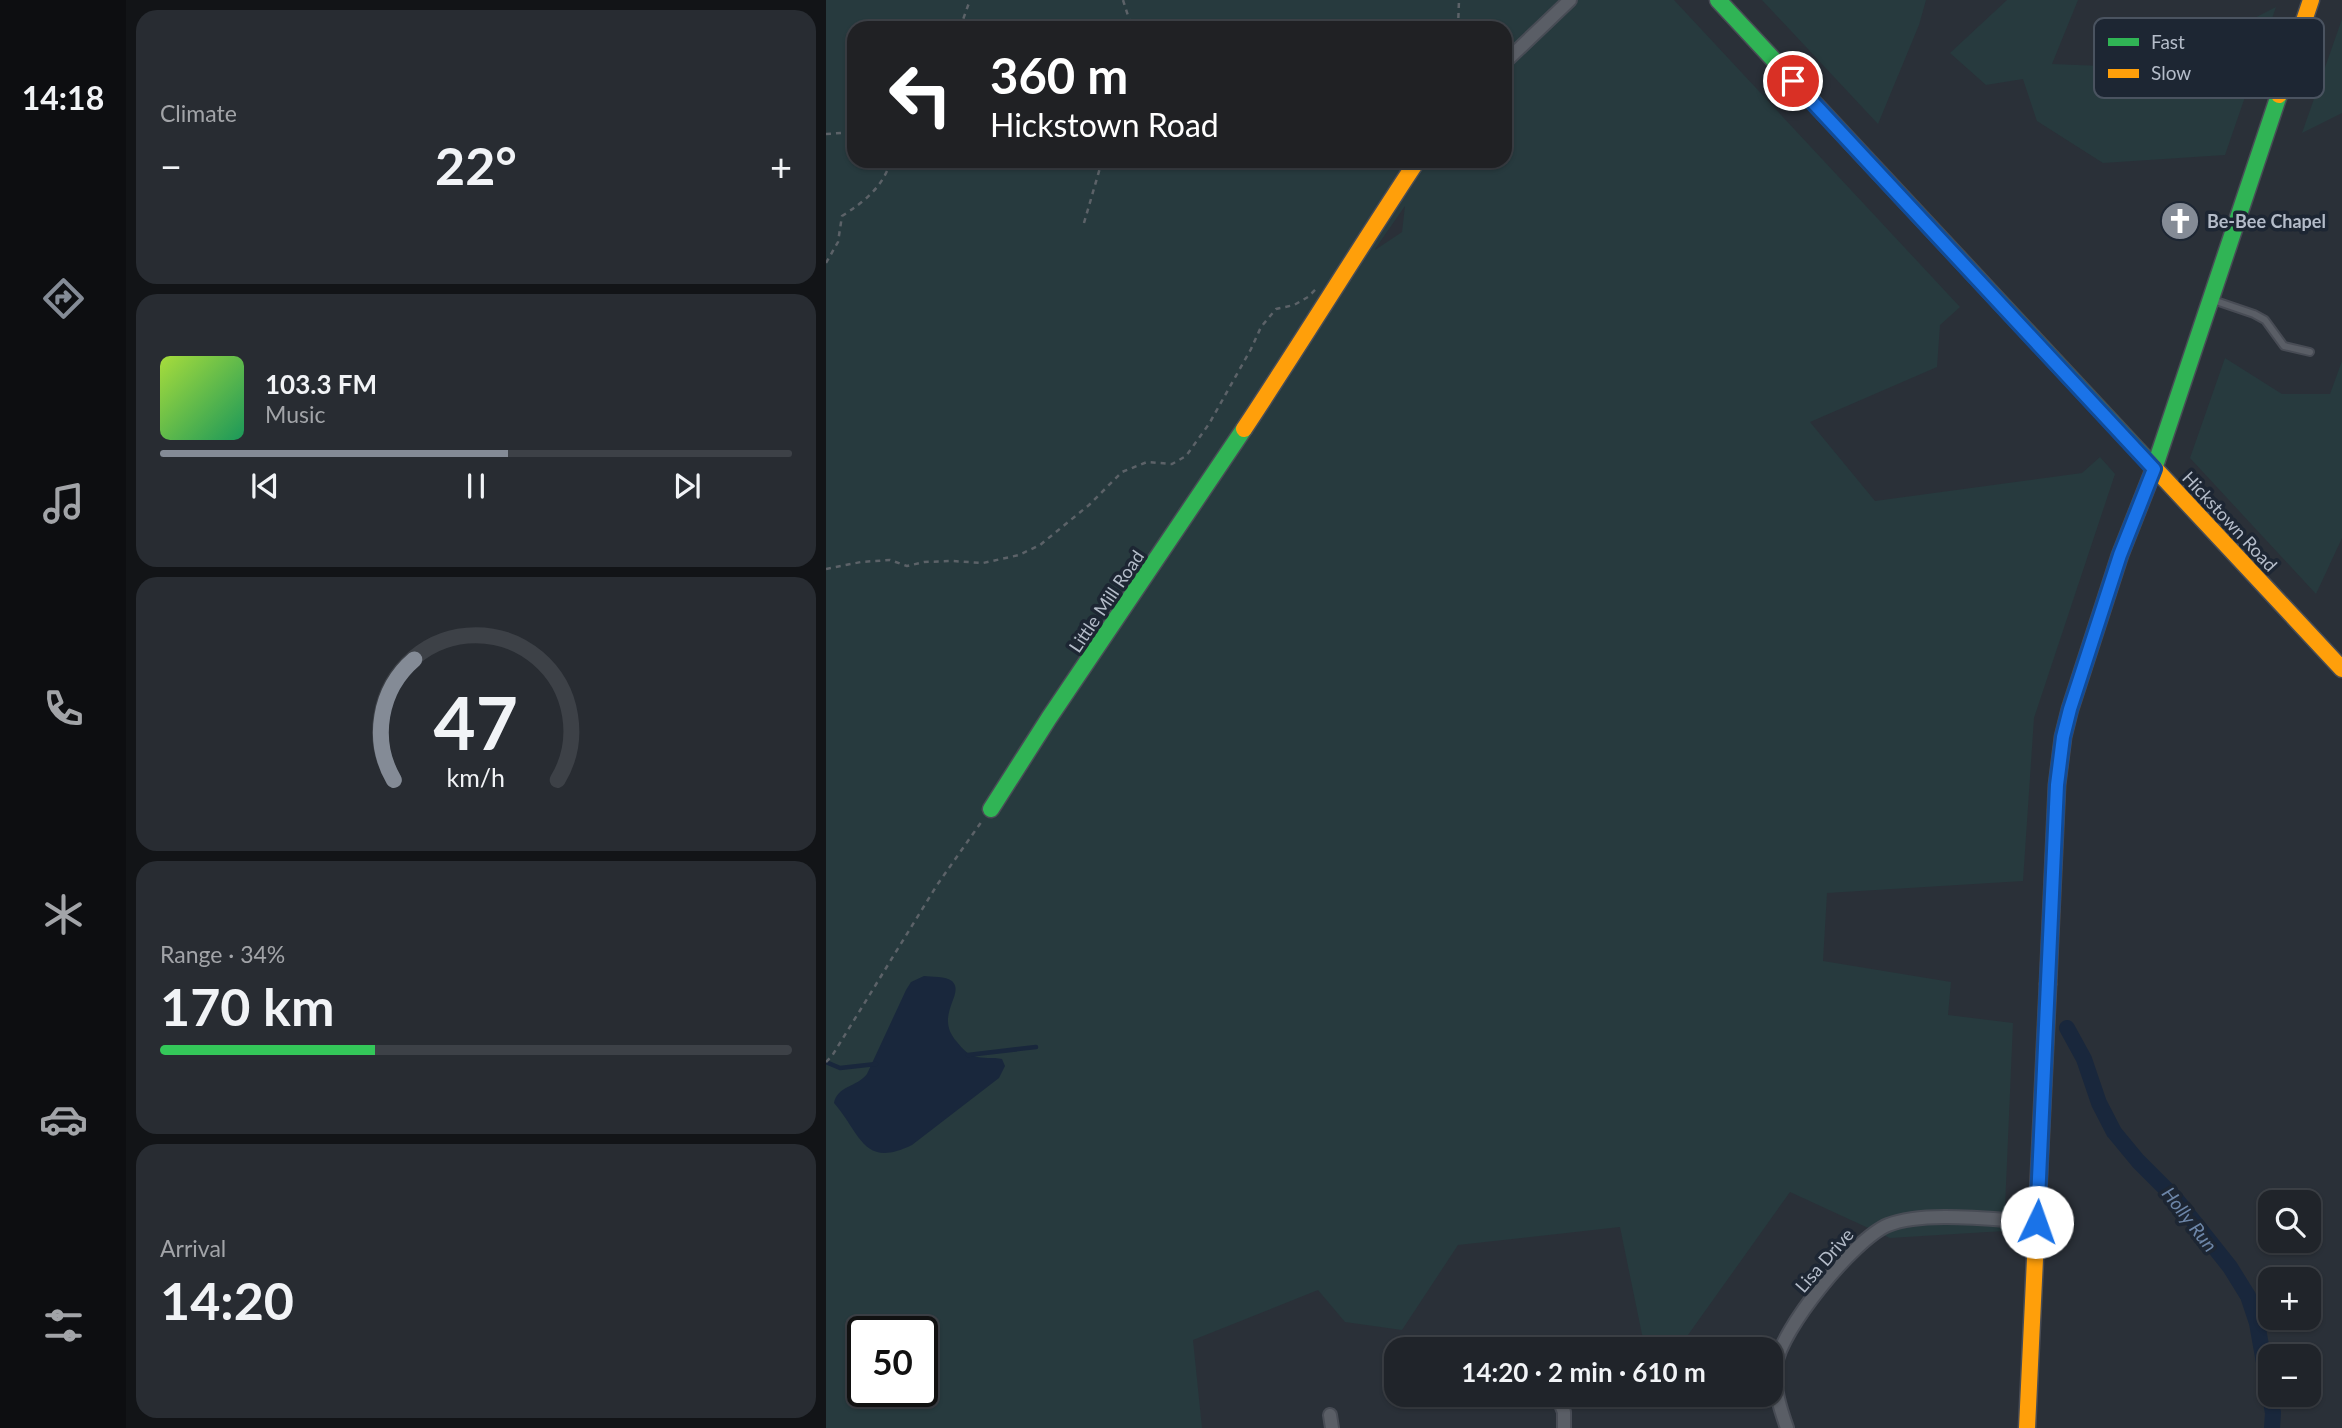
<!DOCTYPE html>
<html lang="en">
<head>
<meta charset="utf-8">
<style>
	body { margin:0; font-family:Lato,sans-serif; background:#282c32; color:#f1f3f6; height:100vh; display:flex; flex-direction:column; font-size:26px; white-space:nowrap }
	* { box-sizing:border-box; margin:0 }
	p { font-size:23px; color:#a2a4a8 }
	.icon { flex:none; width:38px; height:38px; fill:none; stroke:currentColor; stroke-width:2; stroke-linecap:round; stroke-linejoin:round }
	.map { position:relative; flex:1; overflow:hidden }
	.sheet { display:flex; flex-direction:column; gap:10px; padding:10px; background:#121417; width:700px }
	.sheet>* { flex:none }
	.guide { position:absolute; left:21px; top:21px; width:665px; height:147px; border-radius:21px; box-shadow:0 2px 5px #0004,0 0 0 2px #3d4147; background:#202124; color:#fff; overflow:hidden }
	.buttons { position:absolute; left:1432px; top:1190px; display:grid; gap:14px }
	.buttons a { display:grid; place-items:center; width:63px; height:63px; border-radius:14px; background:#20242a; box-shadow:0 2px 5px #0004,0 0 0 2px #3d4147; font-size:35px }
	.speed { position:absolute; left:21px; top:1316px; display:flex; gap:14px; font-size:35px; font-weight:700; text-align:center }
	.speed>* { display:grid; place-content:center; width:91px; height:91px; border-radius:50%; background:#20242a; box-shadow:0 2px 5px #0004,0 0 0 2px #3d4147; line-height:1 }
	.speed .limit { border:4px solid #111; border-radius:10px; background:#fff; color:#111 }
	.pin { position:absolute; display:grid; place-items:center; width:60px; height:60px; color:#fff; margin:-30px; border:4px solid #fff; border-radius:50%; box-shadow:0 2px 7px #0007 }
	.me { position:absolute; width:77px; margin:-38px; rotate:3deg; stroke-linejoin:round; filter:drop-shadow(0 0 5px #0008) }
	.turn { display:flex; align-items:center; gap:24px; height:147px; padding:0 28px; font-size:32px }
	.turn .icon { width:91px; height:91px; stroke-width:2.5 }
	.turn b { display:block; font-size:49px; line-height:60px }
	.big { font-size:52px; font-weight:700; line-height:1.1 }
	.sheet .tile { flex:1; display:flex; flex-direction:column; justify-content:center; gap:10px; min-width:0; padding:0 24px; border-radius:21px; background:#282c32 }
	.sheet .dial { align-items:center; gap:0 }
	.dial svg { height:182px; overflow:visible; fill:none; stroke:#3d4147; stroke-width:7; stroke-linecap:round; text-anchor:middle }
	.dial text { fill:#f1f3f6; stroke:none }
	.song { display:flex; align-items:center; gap:21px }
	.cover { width:84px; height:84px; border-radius:10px; background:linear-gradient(135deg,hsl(80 70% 55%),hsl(150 70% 35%)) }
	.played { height:7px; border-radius:4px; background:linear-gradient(90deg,#848b96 55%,#3d4147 55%) }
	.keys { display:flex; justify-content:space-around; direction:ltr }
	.heat { display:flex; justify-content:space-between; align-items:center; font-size:38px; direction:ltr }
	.charge { height:10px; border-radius:5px; background:linear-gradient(90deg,#34c759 34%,#3d4147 0) }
	.trip { position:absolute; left:558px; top:1337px; width:399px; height:70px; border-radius:21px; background:#20242a; box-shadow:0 2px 5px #0004,0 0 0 2px #3d4147; font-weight:700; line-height:70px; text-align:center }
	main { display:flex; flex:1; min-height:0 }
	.tab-bar { display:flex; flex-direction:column; width:126px; justify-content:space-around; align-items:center; background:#0d0e11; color:#a2a4a8 }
	.tab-bar .icon { width:49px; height:49px }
	.tab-bar .on { color:#848b96 }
	.tab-bar b { font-size:32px; color:#f1f3f6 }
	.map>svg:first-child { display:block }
</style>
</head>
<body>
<main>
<nav class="tab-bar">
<b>14:18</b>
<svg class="icon on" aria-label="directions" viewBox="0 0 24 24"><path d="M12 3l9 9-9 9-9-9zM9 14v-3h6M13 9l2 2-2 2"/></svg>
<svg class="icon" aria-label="music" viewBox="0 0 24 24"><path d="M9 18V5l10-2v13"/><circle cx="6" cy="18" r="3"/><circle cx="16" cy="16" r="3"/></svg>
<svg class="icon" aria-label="phone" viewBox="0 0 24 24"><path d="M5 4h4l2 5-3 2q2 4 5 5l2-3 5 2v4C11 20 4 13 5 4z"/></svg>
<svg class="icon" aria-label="climate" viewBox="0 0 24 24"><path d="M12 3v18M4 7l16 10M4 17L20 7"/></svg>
<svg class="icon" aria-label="car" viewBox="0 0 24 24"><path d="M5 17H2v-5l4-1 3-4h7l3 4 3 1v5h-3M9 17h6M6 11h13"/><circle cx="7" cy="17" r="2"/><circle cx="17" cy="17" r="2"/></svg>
<svg class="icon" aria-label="filters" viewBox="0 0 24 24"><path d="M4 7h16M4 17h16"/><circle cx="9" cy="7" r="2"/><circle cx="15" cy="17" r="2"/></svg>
</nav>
<section class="sheet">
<div class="tile"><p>Climate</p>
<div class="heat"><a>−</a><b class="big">22°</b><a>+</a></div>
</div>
<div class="tile">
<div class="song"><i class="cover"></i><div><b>103.3 FM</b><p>Music</p></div></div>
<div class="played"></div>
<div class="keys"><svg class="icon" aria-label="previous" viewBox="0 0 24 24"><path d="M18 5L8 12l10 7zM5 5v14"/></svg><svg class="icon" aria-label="pause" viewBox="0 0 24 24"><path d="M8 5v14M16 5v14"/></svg><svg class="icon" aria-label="next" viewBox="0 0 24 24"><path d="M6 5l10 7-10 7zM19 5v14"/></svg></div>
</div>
<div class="tile dial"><svg viewBox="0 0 100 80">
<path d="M14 69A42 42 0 1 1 86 69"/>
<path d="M14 69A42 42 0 0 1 23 16" stroke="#848b96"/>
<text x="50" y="56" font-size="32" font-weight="700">47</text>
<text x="50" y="72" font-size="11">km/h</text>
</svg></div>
<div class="tile"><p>Range · 34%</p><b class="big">170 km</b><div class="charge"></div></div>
<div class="tile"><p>Arrival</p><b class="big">14:20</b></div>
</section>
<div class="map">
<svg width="1516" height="1428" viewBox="0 0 1516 1428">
	<rect width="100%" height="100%" fill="#2a3038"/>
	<path fill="#273a3e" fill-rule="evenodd" d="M 0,0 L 848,0 L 1134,307 L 1114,325 L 1111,367 L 984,422 L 1049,501 L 1256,473 L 1274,457 L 1289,474 L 1208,718 L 1197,881 L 1001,893 L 997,961 L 1125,982 L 1122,1015 L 1187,1023 L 1178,1231 L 1064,1238 L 964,1192 L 852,1349 L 819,1349 L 794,1227 L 632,1245 L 576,1330 L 519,1322 L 492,1290 L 367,1340 L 376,1428 L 0,1428 ZM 28,28 L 679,28 L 679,161 L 28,161 ZM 579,206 L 576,232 L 549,250 L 549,249 ZM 37,1332 L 96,1332 L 96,1391 L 37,1391 Z
		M 936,0 L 1100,0 L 1093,25 L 1052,124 Z
		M 1181,0 L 1252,0 L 1226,64 L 1276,66 L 1354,56 L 1450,7 L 1399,155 L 1277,163 L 1211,121 L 1197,79 L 1160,85 L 1124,53 Z
		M 1516,19 L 1516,113 L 1476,133 Z
		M 1399,358 L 1456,394 L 1504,394 L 1516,361 L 1516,538 L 1490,594 L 1364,458 Z"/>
	<path fill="#19273c" d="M 98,976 C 105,977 120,976 126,981 C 140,994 107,1015 131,1042 C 136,1048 141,1054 148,1056 C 157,1059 167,1057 176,1059 L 179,1066 L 173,1078 L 86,1145 C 37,1169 35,1134 8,1103 C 11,1086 31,1087 41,1074 L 80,990 L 85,982 Z"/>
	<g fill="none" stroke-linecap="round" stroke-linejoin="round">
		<path stroke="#19273c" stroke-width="4.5" d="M 142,1055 L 210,1047
			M 0,1062 L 14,1068 L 50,1064"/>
		<path stroke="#19273c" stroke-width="16" d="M 1241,1028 L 1258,1059 L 1273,1103 L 1288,1132 L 1312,1161 L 1350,1199 L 1404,1267 L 1422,1296 L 1431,1323 L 1447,1413 L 1446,1428"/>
		<g stroke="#484c55" stroke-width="10">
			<path id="lane" d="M 1359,39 L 1374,41 L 1387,46 L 1454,36 L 1471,37
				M 1387,300 L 1428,314 L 1439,320 L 1458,346 L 1484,352"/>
		</g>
		<g stroke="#484c55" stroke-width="16">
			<path id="street" d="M 679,62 L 744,0
				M 731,1395 L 738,1412 L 738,1428
				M 504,1415 L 506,1428
				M 961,1428 C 954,1408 947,1387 950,1365 C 954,1330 1028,1239 1062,1225 C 1098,1210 1171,1220 1211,1222"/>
		</g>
		<g stroke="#484c55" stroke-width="19">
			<path id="fast" d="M 892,0 L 1321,460
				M 165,809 L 223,718 L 418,429
				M 1222,984 L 1231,785 L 1237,737 L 1244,709 L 1294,555 L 1328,469 L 1453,95"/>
		</g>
		<g stroke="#484c55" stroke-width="19">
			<path id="slow" d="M 1453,95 L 1485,0
				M 418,429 C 477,340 532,250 591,161
				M 1321,460 L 1516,669
				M 1201,1428 L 1222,984"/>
		</g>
		<path stroke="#5c6268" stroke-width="2.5" stroke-dasharray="5 5" stroke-linecap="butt" d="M 297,0 L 306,28
			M 134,28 L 144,0
			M 632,28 L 633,0
			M 0,134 L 28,132
			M 258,223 L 276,161
			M 0,263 L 12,242 L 16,216 C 39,201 56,188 65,161
			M 0,569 L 35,562 L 64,560 L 81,566 L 98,562 L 126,561 L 157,563 L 193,555 L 214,545 L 263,505 L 296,472 L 321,462 L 346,464 L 360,456 L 383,424 L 425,349 L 435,327 L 450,309 L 468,305 L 482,297 L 492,287
			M 0,1062 L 6,1056 L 111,885 L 156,821"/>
		<use href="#lane" stroke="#5a5e66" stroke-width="6"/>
		<use href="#street" stroke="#5a5e66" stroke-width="12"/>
		<use href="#fast" stroke="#30b455" stroke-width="16"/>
		<use href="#slow" stroke="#ff9f0a" stroke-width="16"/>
	</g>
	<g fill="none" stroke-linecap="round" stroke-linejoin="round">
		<g stroke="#114b97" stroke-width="18">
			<path id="route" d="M 967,81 L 1328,469 L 1294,555 L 1244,709 L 1237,737 L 1231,785 L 1211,1222"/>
		</g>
		<use href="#route" stroke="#1a73e8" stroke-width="12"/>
	</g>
	<defs>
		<g id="church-disc" transform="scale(2.0125)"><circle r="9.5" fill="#848b96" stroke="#1d2633"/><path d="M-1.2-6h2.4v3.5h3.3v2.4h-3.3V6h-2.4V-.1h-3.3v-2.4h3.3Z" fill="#fff"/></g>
	</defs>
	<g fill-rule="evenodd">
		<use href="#church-disc" x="1354" y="221"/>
	</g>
	<g text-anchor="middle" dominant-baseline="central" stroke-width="7" stroke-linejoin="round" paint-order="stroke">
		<g font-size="18" font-weight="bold" fill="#b4bcc9" stroke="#1d2633" text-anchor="start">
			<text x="1381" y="221">Be-Bee Chapel</text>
		</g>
		<g font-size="18" fill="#b4bcc9" stroke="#1d2633">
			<text transform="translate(1404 521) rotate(47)">Hickstown Road</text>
			<text transform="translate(280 601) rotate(-56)">Little Mill Road</text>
			<text transform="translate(998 1260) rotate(-49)">Lisa Drive</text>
		</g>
		<g font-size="19" font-style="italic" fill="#6d86a8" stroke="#1d2633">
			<text transform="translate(1364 1219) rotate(52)">Holly Run</text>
		</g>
	</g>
	<rect x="1268" y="18" width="230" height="80" rx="10" fill="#1d2633" stroke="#4a5360" stroke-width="2"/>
	<rect x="1282" y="38" width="31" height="8" fill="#30b455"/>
	<rect x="1282" y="69" width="31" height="9" fill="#ff9f0a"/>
	<g font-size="19" fill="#b4bcc9">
		<text x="1325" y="49">Fast</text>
		<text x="1325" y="80">Slow</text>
	</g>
</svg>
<div class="buttons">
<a><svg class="icon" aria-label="search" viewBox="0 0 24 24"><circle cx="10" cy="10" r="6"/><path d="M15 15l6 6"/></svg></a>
<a>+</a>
<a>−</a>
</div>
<div class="speed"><div class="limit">50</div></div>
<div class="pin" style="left:967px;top:81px;background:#d93025"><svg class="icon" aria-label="arrive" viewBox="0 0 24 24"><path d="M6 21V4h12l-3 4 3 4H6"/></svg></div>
<svg class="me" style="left:1211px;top:1222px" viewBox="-20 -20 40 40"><circle r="19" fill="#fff"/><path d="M0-13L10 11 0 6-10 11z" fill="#1a73e8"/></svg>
<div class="trip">14:20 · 2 min · 610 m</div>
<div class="guide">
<div class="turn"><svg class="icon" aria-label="left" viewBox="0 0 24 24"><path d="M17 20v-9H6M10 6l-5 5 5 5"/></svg><div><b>360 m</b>Hickstown Road</div></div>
</div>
</div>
</main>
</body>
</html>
